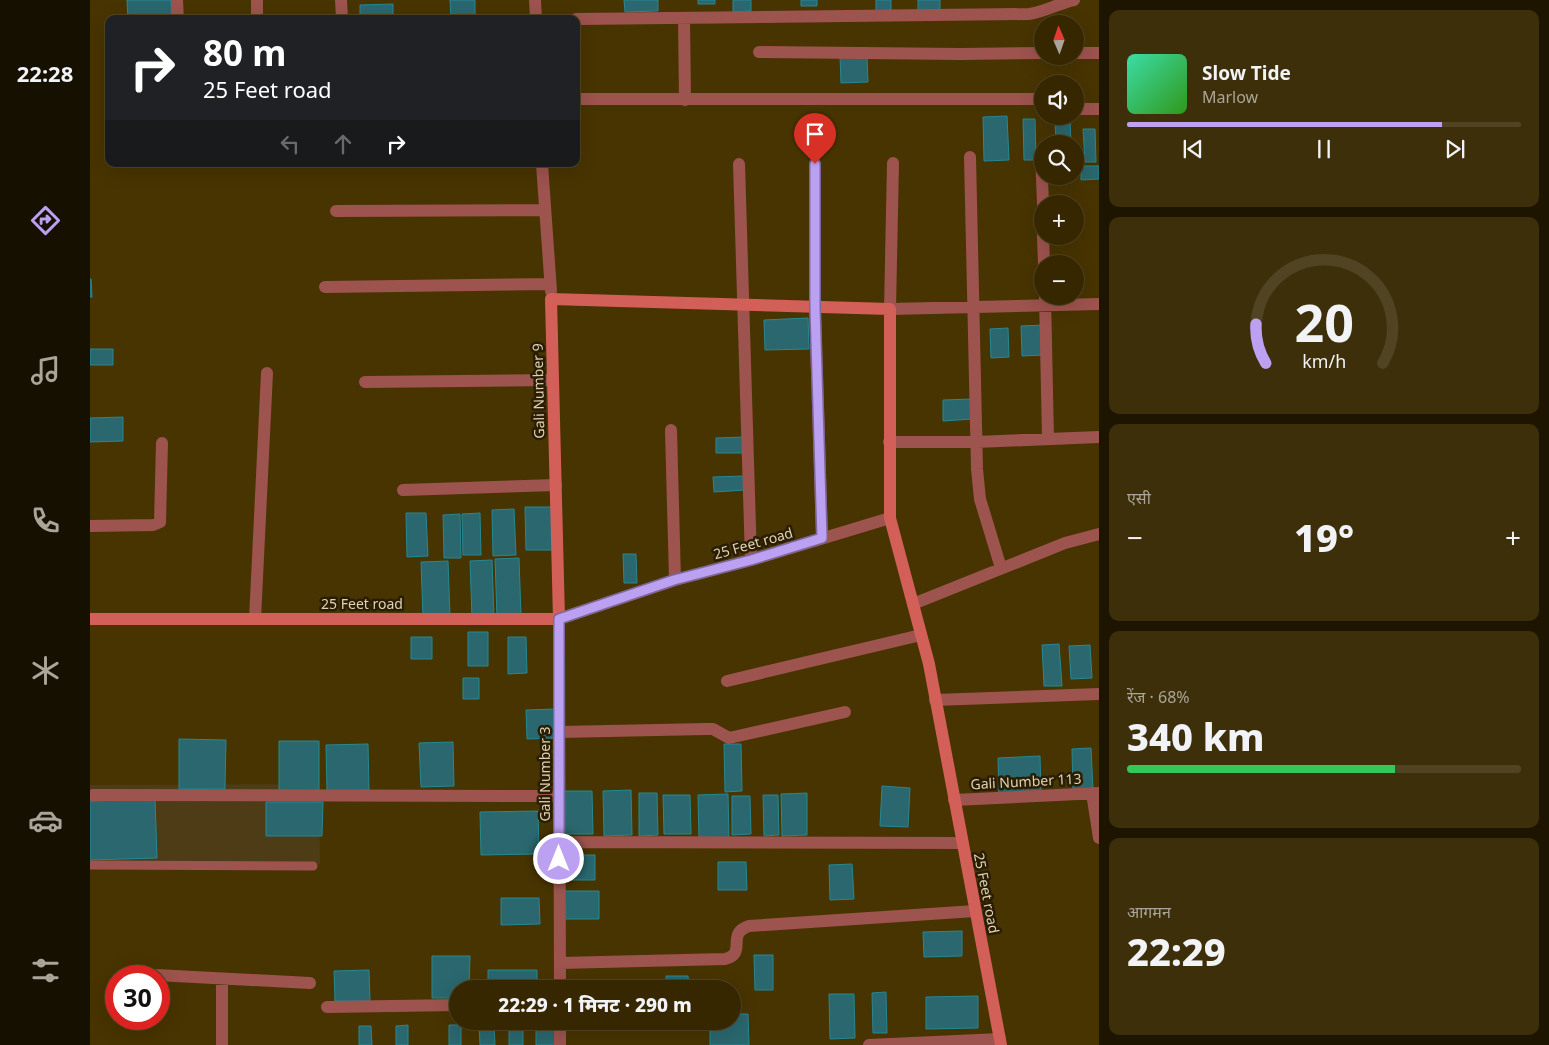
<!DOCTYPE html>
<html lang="hi">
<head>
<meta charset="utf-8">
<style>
	body { margin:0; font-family:"Noto Sans","Noto Sans Devanagari",sans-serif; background:#3d2f0a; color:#f1f3f6; height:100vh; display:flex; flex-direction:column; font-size:19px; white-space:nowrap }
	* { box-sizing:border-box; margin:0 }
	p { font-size:16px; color:#aaa599 }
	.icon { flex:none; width:28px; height:28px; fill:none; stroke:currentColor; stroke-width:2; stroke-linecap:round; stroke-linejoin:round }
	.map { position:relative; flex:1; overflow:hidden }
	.sheet { display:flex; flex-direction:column; gap:10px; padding:10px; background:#1e1500; width:450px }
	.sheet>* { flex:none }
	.guide { position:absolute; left:15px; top:15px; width:475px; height:152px; border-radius:10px; box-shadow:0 5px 20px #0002,0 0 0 1px #504422; background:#202124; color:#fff; overflow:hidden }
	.needle { width:32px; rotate:358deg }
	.fabs { position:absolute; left:944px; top:15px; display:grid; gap:10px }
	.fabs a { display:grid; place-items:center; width:50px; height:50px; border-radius:50%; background:#362700; box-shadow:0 5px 20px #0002,0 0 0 1px #504422; font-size:25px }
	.speed { position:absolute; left:15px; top:965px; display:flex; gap:10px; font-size:25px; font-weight:700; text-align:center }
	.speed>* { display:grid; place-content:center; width:65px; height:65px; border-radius:50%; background:#362700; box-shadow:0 5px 20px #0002,0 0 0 1px #504422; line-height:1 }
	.speed .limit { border:8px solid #d22; background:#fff; color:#111 }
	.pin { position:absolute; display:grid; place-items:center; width:42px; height:42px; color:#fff; margin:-51px -21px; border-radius:50% 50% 50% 0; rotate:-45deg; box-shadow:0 0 5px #0007 }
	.pin .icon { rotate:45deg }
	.me { position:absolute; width:55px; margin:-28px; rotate:0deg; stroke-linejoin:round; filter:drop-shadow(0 0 4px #0008) }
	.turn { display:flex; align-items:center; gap:18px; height:105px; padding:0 15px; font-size:22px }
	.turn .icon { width:65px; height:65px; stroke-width:2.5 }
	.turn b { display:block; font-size:35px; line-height:42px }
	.lanes { display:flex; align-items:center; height:48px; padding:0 15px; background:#0003; justify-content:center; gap:25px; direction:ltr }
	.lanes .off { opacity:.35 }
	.big { font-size:38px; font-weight:800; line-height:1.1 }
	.sheet .card { flex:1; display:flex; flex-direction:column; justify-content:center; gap:8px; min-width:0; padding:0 18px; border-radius:10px; background:#3d2f0a }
	.sheet .dial { align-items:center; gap:0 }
	.dial svg { height:130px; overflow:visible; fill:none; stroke:#504422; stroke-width:7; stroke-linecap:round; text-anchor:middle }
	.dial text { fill:#f1f3f6; stroke:none }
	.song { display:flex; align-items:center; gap:15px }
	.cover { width:60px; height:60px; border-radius:8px; background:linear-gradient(135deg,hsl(160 70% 55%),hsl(110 70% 35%)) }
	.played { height:5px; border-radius:2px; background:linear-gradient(90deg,#bca0f2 80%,#504422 80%) }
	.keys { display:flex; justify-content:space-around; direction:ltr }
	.heat { display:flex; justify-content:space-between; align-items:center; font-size:28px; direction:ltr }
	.charge { height:8px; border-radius:4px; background:linear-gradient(90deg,#34c759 68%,#504422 0) }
	.trip { position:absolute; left:359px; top:980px; width:292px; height:50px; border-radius:25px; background:#362700; box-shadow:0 5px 20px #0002,0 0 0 1px #504422; font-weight:800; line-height:50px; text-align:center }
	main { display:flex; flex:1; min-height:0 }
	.tab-bar { display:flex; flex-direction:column; width:90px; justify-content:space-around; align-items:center; background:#161000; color:#aaa599 }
	.tab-bar .icon { width:35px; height:35px }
	.tab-bar .active { color:#bca0f2 }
	.tab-bar b { font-size:22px; color:#f1f3f6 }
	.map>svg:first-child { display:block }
</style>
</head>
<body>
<main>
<nav class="tab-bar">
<b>22:28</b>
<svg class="icon active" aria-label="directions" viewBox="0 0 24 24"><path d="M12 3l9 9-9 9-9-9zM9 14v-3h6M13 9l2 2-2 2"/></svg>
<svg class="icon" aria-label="music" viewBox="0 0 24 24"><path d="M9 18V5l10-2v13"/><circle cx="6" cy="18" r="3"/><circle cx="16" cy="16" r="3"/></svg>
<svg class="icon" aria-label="phone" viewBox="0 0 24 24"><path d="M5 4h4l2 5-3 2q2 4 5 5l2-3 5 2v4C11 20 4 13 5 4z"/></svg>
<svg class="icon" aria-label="climate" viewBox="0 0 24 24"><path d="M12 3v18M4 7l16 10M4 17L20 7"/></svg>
<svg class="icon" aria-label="car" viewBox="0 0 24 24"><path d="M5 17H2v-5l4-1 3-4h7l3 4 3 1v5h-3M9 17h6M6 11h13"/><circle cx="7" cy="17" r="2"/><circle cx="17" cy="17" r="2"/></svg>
<svg class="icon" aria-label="filters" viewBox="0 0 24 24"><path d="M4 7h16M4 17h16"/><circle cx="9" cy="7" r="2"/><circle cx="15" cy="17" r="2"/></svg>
</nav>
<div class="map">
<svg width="1009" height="1045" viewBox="0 0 1009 1045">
	<rect width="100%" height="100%" fill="#483400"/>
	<path fill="#4d3c15" d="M 229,784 L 230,864 L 0,862 L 0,785 Z"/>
	<path fill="#2a676e" stroke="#258993" d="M 37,0 L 81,0 L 82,19 L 38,19 Z
		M 360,0 L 385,0 L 385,19 L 361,19 Z
		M 534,0 L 568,0 L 568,11 L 535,12 Z
		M 608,0 L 625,0 L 625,4 L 608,4 Z
		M 643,0 L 661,0 L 661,11 L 643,12 Z
		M 711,0 L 727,0 L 727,6 L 711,6 Z
		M 786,0 L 801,0 L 801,10 L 786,11 Z
		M 828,0 L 850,0 L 850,11 L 828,12 Z
		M 303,4 L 303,19 L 270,19 L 270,5 Z
		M 750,56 L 777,56 L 778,82 L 751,83 Z
		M 917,116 L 919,160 L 894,161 L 893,117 Z
		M 933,119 L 945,119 L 946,160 L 934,160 Z
		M 965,121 L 980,121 L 981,144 L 966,144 Z
		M 993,129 L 1005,129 L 1006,162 L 995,162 Z
		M 991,166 L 1009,166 L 1009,179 L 991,180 Z
		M 0,279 L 1,279 L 2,297 L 0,297 Z
		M 718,318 L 719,349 L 675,350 L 674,320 Z
		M 954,325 L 955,355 L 932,356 L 931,326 Z
		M 918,328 L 919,357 L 901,358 L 900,329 Z
		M 0,349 L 23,349 L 23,365 L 0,365 Z
		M 882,399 L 883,419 L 853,421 L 853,400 Z
		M 33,417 L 33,441 L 0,442 L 0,418 Z
		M 655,437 L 655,453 L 626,453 L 626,438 Z
		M 654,476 L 655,490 L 624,492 L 623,477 Z
		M 435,507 L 462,507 L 463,550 L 436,550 Z
		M 424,509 L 426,555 L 403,556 L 402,510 Z
		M 316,513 L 336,513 L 338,556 L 317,557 Z
		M 390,513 L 391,555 L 373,555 L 372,514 Z
		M 370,514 L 371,558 L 354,558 L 353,515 Z
		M 533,554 L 546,554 L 547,583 L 534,583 Z
		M 429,558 L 431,617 L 407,618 L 405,559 Z
		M 402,560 L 404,617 L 382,618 L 380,561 Z
		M 358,561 L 360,617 L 333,618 L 331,562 Z
		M 378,632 L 398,632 L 398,666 L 378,666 Z
		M 321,637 L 342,637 L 342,659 L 321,659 Z
		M 418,637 L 436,637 L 437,673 L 418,674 Z
		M 969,644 L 972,686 L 954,686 L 952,645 Z
		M 1000,645 L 1002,678 L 981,679 L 979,646 Z
		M 373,678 L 389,678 L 389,699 L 373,699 Z
		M 465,709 L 466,738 L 437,739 L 436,710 Z
		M 89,739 L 136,740 L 135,789 L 89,789 Z
		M 189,741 L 229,741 L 229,792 L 189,791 Z
		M 363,742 L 364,786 L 331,787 L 329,743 Z
		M 278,744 L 279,790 L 237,791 L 236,745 Z
		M 634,744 L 651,744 L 652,791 L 635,792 Z
		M 1001,748 L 1003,789 L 983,790 L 982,749 Z
		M 950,756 L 951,794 L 909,796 L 908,758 Z
		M 792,786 L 820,788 L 818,827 L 790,826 Z
		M 541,790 L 542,835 L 514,836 L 513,791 Z
		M 473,791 L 502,791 L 503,834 L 474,834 Z
		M 549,793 L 567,793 L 568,835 L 549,836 Z
		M 717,793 L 717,835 L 692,836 L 691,794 Z
		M 638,794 L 639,839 L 609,839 L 608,795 Z
		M 573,795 L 600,795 L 601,834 L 574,834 Z
		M 673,795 L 688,795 L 689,835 L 674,836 Z
		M 642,796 L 660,796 L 661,834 L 642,835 Z
		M 65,799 L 67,858 L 0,860 L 0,801 Z
		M 176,802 L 233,802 L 232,836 L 176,836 Z
		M 448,811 L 449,854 L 391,855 L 390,812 Z
		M 474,855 L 505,855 L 505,880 L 474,880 Z
		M 628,862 L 656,862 L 657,890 L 628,890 Z
		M 762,864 L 764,899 L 740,900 L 739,865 Z
		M 474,891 L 509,891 L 509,919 L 474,919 Z
		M 411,898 L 449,898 L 450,924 L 411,925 Z
		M 872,931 L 872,956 L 834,957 L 833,932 Z
		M 664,955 L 683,955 L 683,990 L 665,990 Z
		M 342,956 L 380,956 L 379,989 L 368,989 L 368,998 L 342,998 Z
		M 279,970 L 280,1001 L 245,1001 L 244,971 Z
		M 398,970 L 447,970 L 447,989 L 398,989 Z
		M 576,976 L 598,976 L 599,989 L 576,989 Z
		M 796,992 L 797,1033 L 783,1033 L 782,993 Z
		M 739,994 L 764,994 L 765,1038 L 740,1039 Z
		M 888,996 L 888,1028 L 836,1029 L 836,997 Z
		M 642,1014 L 658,1014 L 659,1045 L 620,1045 L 620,1021 L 642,1021 Z
		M 433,1023 L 433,1045 L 419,1045 L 419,1024 Z
		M 464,1023 L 465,1045 L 446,1045 L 446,1024 Z
		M 389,1024 L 404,1024 L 405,1045 L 390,1045 Z
		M 318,1025 L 318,1045 L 306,1045 L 306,1026 Z
		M 359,1025 L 371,1025 L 371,1045 L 359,1045 Z
		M 269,1026 L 281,1026 L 282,1045 L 269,1045 Z"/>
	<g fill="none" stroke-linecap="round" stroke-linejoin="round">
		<path stroke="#9d534e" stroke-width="9" d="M 0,865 L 223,866"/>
		<path stroke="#9d534e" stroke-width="12" d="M 87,0 L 88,19
			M 167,0 L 167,19
			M 251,0 L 252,19
			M 445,0 L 446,19
			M 594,18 L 595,100
			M 486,19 L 939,14 C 955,12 969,3 984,0
			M 669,52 L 871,54 L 952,53
			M 985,53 L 1009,53
			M 486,99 L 952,99
			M 985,109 L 1009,109
			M 951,153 L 953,204
			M 880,157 L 887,469 L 890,499 L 911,568
			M 803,163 L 800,309 L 1009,304
			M 452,164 L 461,291
			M 649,164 L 661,560
			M 725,164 L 725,307 L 732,538
			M 246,211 L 455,210
			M 953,236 L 954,264
			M 235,287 L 460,284
			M 955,296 L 958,439
			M 275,382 L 463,380
			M 581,430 L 585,580
			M 799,442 L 886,442 L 1009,437
			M 313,490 L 466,485
			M 0,526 L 63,525 L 70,522 L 72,443
			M 823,604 L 975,543 L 1009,534
			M 165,619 L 177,373
			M 637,681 L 831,635
			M 845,700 L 1009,694
			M 469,732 L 616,729 L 623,729 L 639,738 L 755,712
			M 1002,793 L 1009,838
			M 3,795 L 469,796
			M 864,800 L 1009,793
			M 469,842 L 872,843
			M 470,963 L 635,959 C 658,953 635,934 659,926 L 885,911
			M 66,975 L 220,983
			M 470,989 L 469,619 L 585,580 L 661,560 L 800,518
			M 237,1007 L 368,1005
			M 470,1021 L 470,1045
			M 132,1045 L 132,979
			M 779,1045 L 910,1039"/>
		<path stroke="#d35f59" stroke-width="12" d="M 0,619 L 469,619 L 461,299 L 800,309 L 800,518 L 839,664 L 911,1045"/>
	</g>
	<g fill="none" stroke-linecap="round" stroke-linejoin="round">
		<g stroke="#7a689d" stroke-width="12">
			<path id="route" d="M 469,859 L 469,619 L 584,580 L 661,560 L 732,538 L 725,308 L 725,164"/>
		</g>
		<use href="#route" stroke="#bca0f2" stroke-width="9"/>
	</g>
	<g text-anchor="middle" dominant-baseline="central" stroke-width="5" stroke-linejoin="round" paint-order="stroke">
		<g font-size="14" fill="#e0d1b3" stroke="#291d03">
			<text transform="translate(448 391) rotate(-91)">Gali Number 9</text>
			<text transform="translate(663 543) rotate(-16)">25 Feet road</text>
			<text x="272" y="603">25 Feet road</text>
			<text transform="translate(454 774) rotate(-90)">Gali Number 3</text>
			<text transform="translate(936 781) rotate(-3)">Gali Number 113</text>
			<text transform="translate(897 893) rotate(79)">25 Feet road</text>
		</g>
	</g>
</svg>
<div class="fabs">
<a><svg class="needle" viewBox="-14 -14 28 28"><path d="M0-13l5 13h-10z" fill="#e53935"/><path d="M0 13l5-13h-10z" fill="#aaa599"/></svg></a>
<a><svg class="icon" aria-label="sound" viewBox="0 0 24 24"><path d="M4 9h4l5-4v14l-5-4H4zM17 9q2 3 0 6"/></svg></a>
<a><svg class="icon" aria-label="search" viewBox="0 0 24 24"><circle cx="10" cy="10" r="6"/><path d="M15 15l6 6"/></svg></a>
<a>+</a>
<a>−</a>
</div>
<div class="speed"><div class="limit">30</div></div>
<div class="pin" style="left:725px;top:164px;background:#d93025"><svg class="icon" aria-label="arrive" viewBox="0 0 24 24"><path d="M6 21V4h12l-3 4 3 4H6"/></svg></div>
<svg class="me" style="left:469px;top:859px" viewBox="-20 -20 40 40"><circle r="17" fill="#bca0f2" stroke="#fff" stroke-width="3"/><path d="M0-11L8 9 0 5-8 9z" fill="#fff"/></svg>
<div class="trip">22:29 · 1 मिनट · 290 m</div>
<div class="guide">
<div class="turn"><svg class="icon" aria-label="right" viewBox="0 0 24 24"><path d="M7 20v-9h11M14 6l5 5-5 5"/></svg><div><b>80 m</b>25 Feet road</div></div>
<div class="lanes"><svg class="icon off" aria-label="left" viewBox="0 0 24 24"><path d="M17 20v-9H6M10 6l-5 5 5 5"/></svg><svg class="icon off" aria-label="ahead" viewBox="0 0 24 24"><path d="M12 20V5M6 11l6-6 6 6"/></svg><svg class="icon" aria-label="right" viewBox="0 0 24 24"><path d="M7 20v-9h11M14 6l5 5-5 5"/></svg></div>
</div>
</div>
<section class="sheet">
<div class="card">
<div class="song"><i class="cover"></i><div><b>Slow Tide</b><p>Marlow</p></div></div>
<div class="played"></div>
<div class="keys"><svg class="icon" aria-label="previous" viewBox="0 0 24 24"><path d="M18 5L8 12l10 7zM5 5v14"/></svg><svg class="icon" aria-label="pause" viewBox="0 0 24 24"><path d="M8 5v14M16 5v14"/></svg><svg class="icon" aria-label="next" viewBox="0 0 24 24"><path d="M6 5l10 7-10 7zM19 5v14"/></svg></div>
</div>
<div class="card dial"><svg viewBox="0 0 100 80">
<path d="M14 69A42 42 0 1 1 86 69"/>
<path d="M14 69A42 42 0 0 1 8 45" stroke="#bca0f2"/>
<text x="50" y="56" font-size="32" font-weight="700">20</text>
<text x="50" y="72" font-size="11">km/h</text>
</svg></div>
<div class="card"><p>एसी</p>
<div class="heat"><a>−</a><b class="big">19°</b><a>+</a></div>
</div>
<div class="card"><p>रेंज · 68%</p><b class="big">340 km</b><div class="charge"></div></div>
<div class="card"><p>आगमन</p><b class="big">22:29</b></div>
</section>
</main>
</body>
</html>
